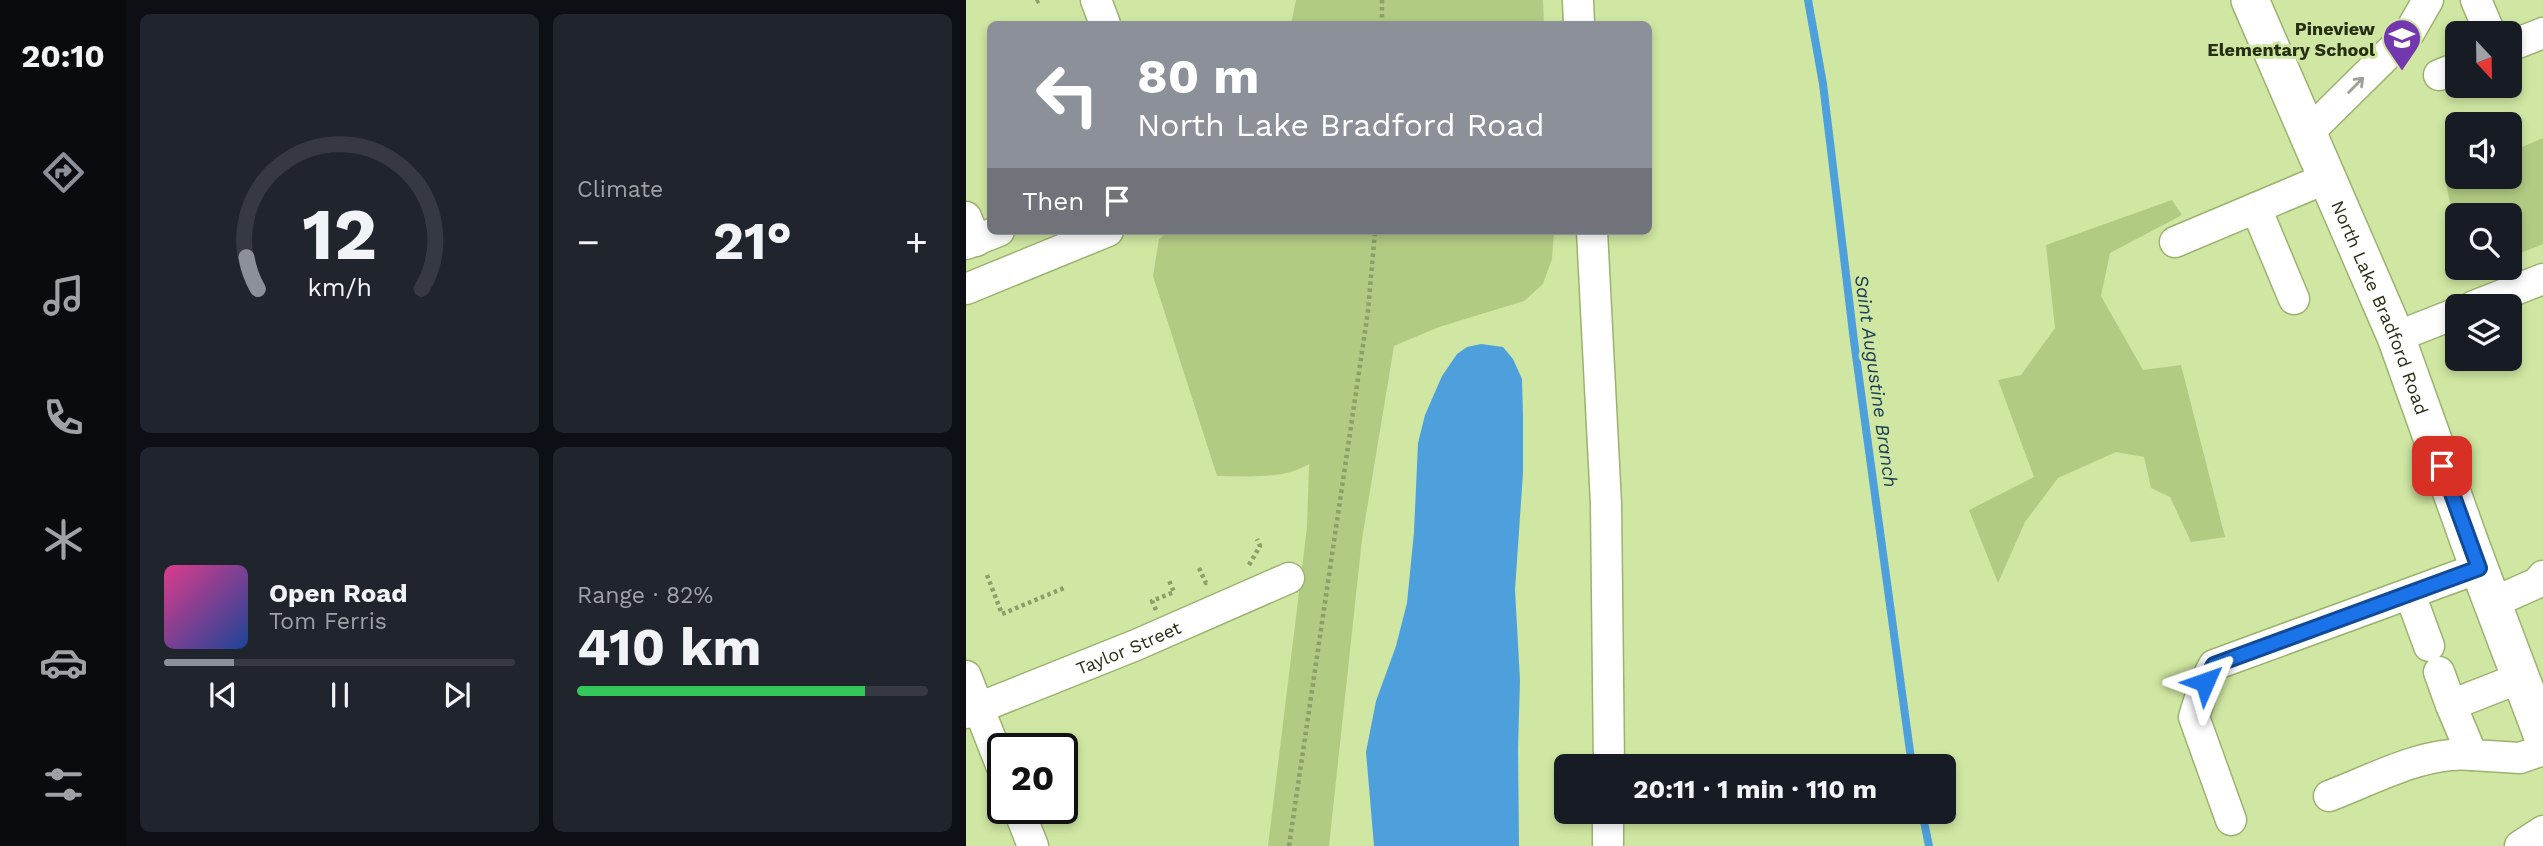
<!DOCTYPE html>
<html lang="en">
<head>
<meta charset="utf-8">
<style>
	body { margin:0; font-family:"Work Sans",sans-serif; background:#20242c; color:#f1f3f6; height:100vh; display:flex; flex-direction:column; font-size:26px; white-space:nowrap }
	* { box-sizing:border-box; margin:0 }
	p { font-size:23px; color:#9ea1a6 }
	.icon { flex:none; width:38px; height:38px; fill:none; stroke:currentColor; stroke-width:2; stroke-linecap:round; stroke-linejoin:round }
	.map { position:relative; flex:1; overflow:hidden }
	.side { display:flex; flex-direction:column; gap:14px; padding:14px; background:#0d0f14; width:840px }
	.side>* { flex:none }
	.guide { position:absolute; left:21px; top:21px; width:665px; height:214px; border-radius:10px; box-shadow:0 4px 10px #0003; background:#8c9099; color:#fff; overflow:hidden }
	.needle { width:46px; rotate:158deg }
	.fabs { position:absolute; left:1479px; top:21px; display:grid; gap:14px }
	.fabs a { display:grid; place-items:center; width:77px; height:77px; border-radius:10px; background:#171b24; box-shadow:0 4px 10px #0003; font-size:35px }
	.speed { position:absolute; left:21px; top:733px; display:flex; gap:14px; font-size:35px; font-weight:700; text-align:center }
	.speed>* { display:grid; place-content:center; width:91px; height:91px; border-radius:50%; background:#171b24; box-shadow:0 4px 10px #0003; line-height:1 }
	.speed .limit { border:4px solid #111; border-radius:10px; background:#fff; color:#111 }
	.pin { position:absolute; display:grid; place-items:center; width:60px; height:60px; color:#fff; margin:-30px; border-radius:14px; box-shadow:0 4px 10px #0006 }
	.me { position:absolute; width:77px; margin:-38px; rotate:47deg; stroke-linejoin:round; filter:drop-shadow(0 0 5px #0008) }
	.turn { display:flex; align-items:center; gap:24px; height:147px; padding:0 35px; font-size:32px }
	.turn .icon { width:91px; height:91px; stroke-width:2.5 }
	.turn b { display:block; font-size:49px; line-height:60px }
	.then { display:flex; align-items:center; height:66px; padding:0 35px; background:#0003; gap:14px; font-size:26px }
	.big { font-size:52px; font-weight:700; line-height:1.1 }
	.side .card { flex:1; display:flex; flex-direction:column; justify-content:center; gap:10px; min-width:0; padding:0 24px; border-radius:10px; background:#20242c }
	.side .dial { align-items:center; gap:0 }
	.dial svg { height:182px; overflow:visible; fill:none; stroke:#363941; stroke-width:7; stroke-linecap:round; text-anchor:middle }
	.dial text { fill:#f1f3f6; stroke:none }
	.song { display:flex; align-items:center; gap:21px }
	.cover { width:84px; height:84px; border-radius:10px; background:linear-gradient(135deg,hsl(330 70% 55%),hsl(220 70% 35%)) }
	.played { height:7px; border-radius:4px; background:linear-gradient(90deg,#8c9099 20%,#363941 20%) }
	.keys { display:flex; justify-content:space-around; direction:ltr }
	.heat { display:flex; justify-content:space-between; align-items:center; font-size:38px; direction:ltr }
	.charge { height:10px; border-radius:5px; background:linear-gradient(90deg,#34c759 82%,#363941 0) }
	.side .tiles { flex:1; display:grid; gap:14px; grid-template-columns:repeat(2,1fr) }
	.trip { position:absolute; left:588px; top:754px; width:402px; height:70px; border-radius:10px; background:#171b24; box-shadow:0 4px 10px #0003; font-weight:700; line-height:70px; text-align:center }
	main { display:flex; flex:1; min-height:0 }
	.tabs { display:flex; flex-direction:column; width:126px; justify-content:space-around; align-items:center; background:#090b0e; color:#9ea1a6 }
	.tabs .icon { width:49px; height:49px }
	.tabs .active { color:#8c9099 }
	.tabs b { font-size:32px; color:#f1f3f6 }
	.map>svg:first-child { display:block }
</style>
</head>
<body>
<main>
<nav class="tabs">
<b>20:10</b>
<svg class="icon active" aria-label="directions" viewBox="0 0 24 24"><path d="M12 3l9 9-9 9-9-9zM9 14v-3h6M13 9l2 2-2 2"/></svg>
<svg class="icon" aria-label="music" viewBox="0 0 24 24"><path d="M9 18V5l10-2v13"/><circle cx="6" cy="18" r="3"/><circle cx="16" cy="16" r="3"/></svg>
<svg class="icon" aria-label="phone" viewBox="0 0 24 24"><path d="M5 4h4l2 5-3 2q2 4 5 5l2-3 5 2v4C11 20 4 13 5 4z"/></svg>
<svg class="icon" aria-label="climate" viewBox="0 0 24 24"><path d="M12 3v18M4 7l16 10M4 17L20 7"/></svg>
<svg class="icon" aria-label="car" viewBox="0 0 24 24"><path d="M5 17H2v-5l4-1 3-4h7l3 4 3 1v5h-3M9 17h6M6 11h13"/><circle cx="7" cy="17" r="2"/><circle cx="17" cy="17" r="2"/></svg>
<svg class="icon" aria-label="filters" viewBox="0 0 24 24"><path d="M4 7h16M4 17h16"/><circle cx="9" cy="7" r="2"/><circle cx="15" cy="17" r="2"/></svg>
</nav>
<section class="side">
<div class="tiles">
<div class="card dial"><svg viewBox="0 0 100 80">
<path d="M14 69A42 42 0 1 1 86 69"/>
<path d="M14 69A42 42 0 0 1 9 55" stroke="#8c9099"/>
<text x="50" y="56" font-size="32" font-weight="700">12</text>
<text x="50" y="72" font-size="11">km/h</text>
</svg></div>
<div class="card"><p>Climate</p>
<div class="heat"><a>−</a><b class="big">21°</b><a>+</a></div>
</div>
<div class="card">
<div class="song"><i class="cover"></i><div><b>Open Road</b><p>Tom Ferris</p></div></div>
<div class="played"></div>
<div class="keys"><svg class="icon" aria-label="previous" viewBox="0 0 24 24"><path d="M18 5L8 12l10 7zM5 5v14"/></svg><svg class="icon" aria-label="pause" viewBox="0 0 24 24"><path d="M8 5v14M16 5v14"/></svg><svg class="icon" aria-label="next" viewBox="0 0 24 24"><path d="M6 5l10 7-10 7zM19 5v14"/></svg></div>
</div>
<div class="card"><p>Range · 82%</p><b class="big">410 km</b><div class="charge"></div></div>
</div>
</section>
<div class="map">
<svg width="1577" height="846" viewBox="0 0 1577 846">
	<rect width="100%" height="100%" fill="#cfe7a2"/>
	<path fill="#b2cb82" d="M 330,0 L 577,0 L 578,24 L 325,24 Z
		M 1577,138 L 1577,244 L 1544,257 L 1544,215 L 1491,215 L 1491,238 L 1479,178 L 1491,173 L 1491,177 L 1544,177 L 1544,152 Z
		M 1206,200 L 1216,215 L 1144,253 L 1135,296 L 1177,370 L 1215,365 L 1259,537 L 1225,542 L 1204,497 L 1185,488 L 1178,457 L 1150,452 L 1092,478 L 1059,522 L 1032,583 L 1003,510 L 1068,477 L 1032,380 L 1055,375 L 1089,328 L 1080,245 Z
		M 203,231 L 588,231 L 586,259 L 577,284 L 558,301 L 473,327 L 428,346 L 396,539 L 363,846 L 302,846 L 341,527 L 343,464 C 316,480 282,476 251,476 L 187,276 L 193,239 Z"/>
	<path fill="#4ea0dd" d="M 515,344 L 537,347 L 547,359 L 556,379 L 557,416 L 557,473 L 549,590 L 554,680 L 552,748 L 553,846 L 408,846 L 400,752 L 410,701 L 430,646 L 441,603 L 448,532 L 452,443 L 459,415 L 476,376 L 491,354 L 501,347 Z"/>
	<g fill="none" stroke-linecap="round" stroke-linejoin="round">
		<path stroke="#4ea0dd" stroke-width="8" d="M 842,0 L 857,84 L 888,341 L 946,766
			M 956,812 L 963,846"/>
		<g stroke="#9cb26f" stroke-width="33">
			<g id="minor">
				<path d="M 130,0 L 139,24"/>
				<path d="M 612,0 L 613,24"/>
				<path d="M 1510,0 L 1524,33"/>
				<path d="M 1544,46 L 1577,33"/>
				<path d="M 1473,75 L 1491,68"/>
				<path d="M 1342,133 L 1443,33 L 1462,0"/>
				<path d="M 1290,208 L 1328,299"/>
				<path d="M 0,217 L 10,241"/>
				<path d="M 626,231 L 640,504 L 643,766"/>
				<path d="M 1209,242 L 1361,178"/>
				<path d="M 0,244 L 33,231"/>
				<path d="M 0,289 L 142,231"/>
				<path d="M 1508,306 L 1577,279"/>
				<path d="M 1430,337 L 1491,313"/>
				<path d="M 1444,594 L 1463,646"/>
				<path d="M 1526,603 L 1571,583 L 1577,576"/>
				<path d="M 1473,672 L 1485,705 L 1554,678"/>
				<path d="M 0,676 L 37,770"/>
				<path d="M 1485,705 L 1506,755 L 1554,758 L 1577,750"/>
				<path id="s1" d="M 0,713 L 170,645 L 323,578"/>
				<path d="M 1363,796 C 1406,780 1459,750 1506,755"/>
				<path d="M 52,808 L 67,846"/>
				<path d="M 1265,820 L 1228,717 L 1239,682 L 1248,665 L 1513,568"/>
				<path d="M 642,846 L 642,812"/>
				<path d="M 1554,846 L 1577,831"/>
			</g>
		</g>
		<g stroke="#9cb26f" stroke-width="40">
			<g id="major">
				<path id="s2" d="M 1284,0 L 1430,337 L 1506,549 L 1577,737"/>
			</g>
		</g>
		<path stroke="#8c9e6a" stroke-width="4.5" stroke-dasharray="3.5 3.5" stroke-linecap="butt" d="M 416,0 L 416,24
			M 70,2 L 74,0
			M 283,565 L 294,546 L 291,539
			M 233,568 L 240,583 L 243,582
			M 21,575 L 36,614 L 98,588
			M 190,610 L 186,601 L 208,592 L 202,578
			M 323,846 L 402,311 L 409,231"/>
		<use href="#minor" stroke="#fff" stroke-width="30"/>
		<use href="#major" stroke="#fff" stroke-width="37"/>
	</g>
	<defs><path id="oneway-shaft" d="M-6 0H5M1.5-3L5.5 0L1.5 3" fill="none" stroke-width="1.6" stroke-linecap="round" stroke-linejoin="round" transform="scale(1.75)"/></defs>
	<use stroke="#9da195" href="#oneway-shaft" transform="translate(1390 85) rotate(-45)"/>
	<g fill="none" stroke-linecap="round" stroke-linejoin="round">
		<g stroke="#114b97" stroke-width="18">
			<path id="route" d="M 1239,682 L 1248,665 L 1513,568 L 1476,466"/>
		</g>
		<use href="#route" stroke="#1a73e8" stroke-width="12"/>
	</g>
	<defs>
		<g id="school-pin" transform="scale(2.0125)"><path d="M0 17L-7.5 6A9.5 9.5 0 1 1 7.5 6Z" fill="#7438ae" stroke="#cfe7a2"/><path d="M0-5L7-2L0 1L-7-2ZM-4 1L0 2.5L4 1V4Q0 6-4 4Z" fill="#fff"/></g>
	</defs>
	<g fill-rule="evenodd">
		<use href="#school-pin" x="1436" y="38"/>
	</g>
	<g text-anchor="middle" dominant-baseline="central" stroke-width="6" stroke-linejoin="round" paint-order="stroke">
		<g font-size="18" font-weight="bold" fill="#262f13" stroke="#cfe7a2" text-anchor="end">
			<text x="1409" y="28">Pineview<tspan x="1409" dy="21">Elementary School</tspan></text>
		</g>
		<g font-size="18" fill="#262f13" stroke="#cfe7a2">
			<text stroke="none"><textPath href="#s2" startOffset="334">North Lake Bradford Road</textPath></text>
			<text stroke="none"><textPath href="#s1" startOffset="175">Taylor Street</textPath></text>
		</g>
		<g font-size="19" font-style="italic" fill="#1a3c56" stroke="#cfe7a2">
			<text transform="translate(910 381) rotate(82)">Saint Augustine Branch</text>
		</g>
	</g>
</svg>
<div class="fabs">
<a><svg class="needle" viewBox="-14 -14 28 28"><path d="M0-13l5 13h-10z" fill="#e53935"/><path d="M0 13l5-13h-10z" fill="#9ea1a6"/></svg></a>
<a><svg class="icon" aria-label="sound" viewBox="0 0 24 24"><path d="M4 9h4l5-4v14l-5-4H4zM17 9q2 3 0 6"/></svg></a>
<a><svg class="icon" aria-label="search" viewBox="0 0 24 24"><circle cx="10" cy="10" r="6"/><path d="M15 15l6 6"/></svg></a>
<a><svg class="icon" aria-label="layers" viewBox="0 0 24 24"><path d="M12 4l9 5-9 5-9-5zM3 14l9 5 9-5"/></svg></a>
</div>
<div class="speed"><div class="limit">20</div></div>
<div class="pin" style="left:1476px;top:466px;background:#d93025"><svg class="icon" aria-label="arrive" viewBox="0 0 24 24"><path d="M6 21V4h12l-3 4 3 4H6"/></svg></div>
<svg class="me" style="left:1239px;top:682px" viewBox="-20 -20 40 40"><path d="M0-17L14 15 0 8-14 15z" fill="#1a73e8" stroke="#fff" stroke-width="4"/></svg>
<div class="trip">20:11 · 1 min · 110 m</div>
<div class="guide">
<div class="turn"><svg class="icon" aria-label="left" viewBox="0 0 24 24"><path d="M17 20v-9H6M10 6l-5 5 5 5"/></svg><div><b>80 m</b>North Lake Bradford Road</div></div>
<div class="then">Then<svg class="icon" aria-label="arrive" viewBox="0 0 24 24"><path d="M6 21V4h12l-3 4 3 4H6"/></svg></div>
</div>
</div>
</main>
</body>
</html>
